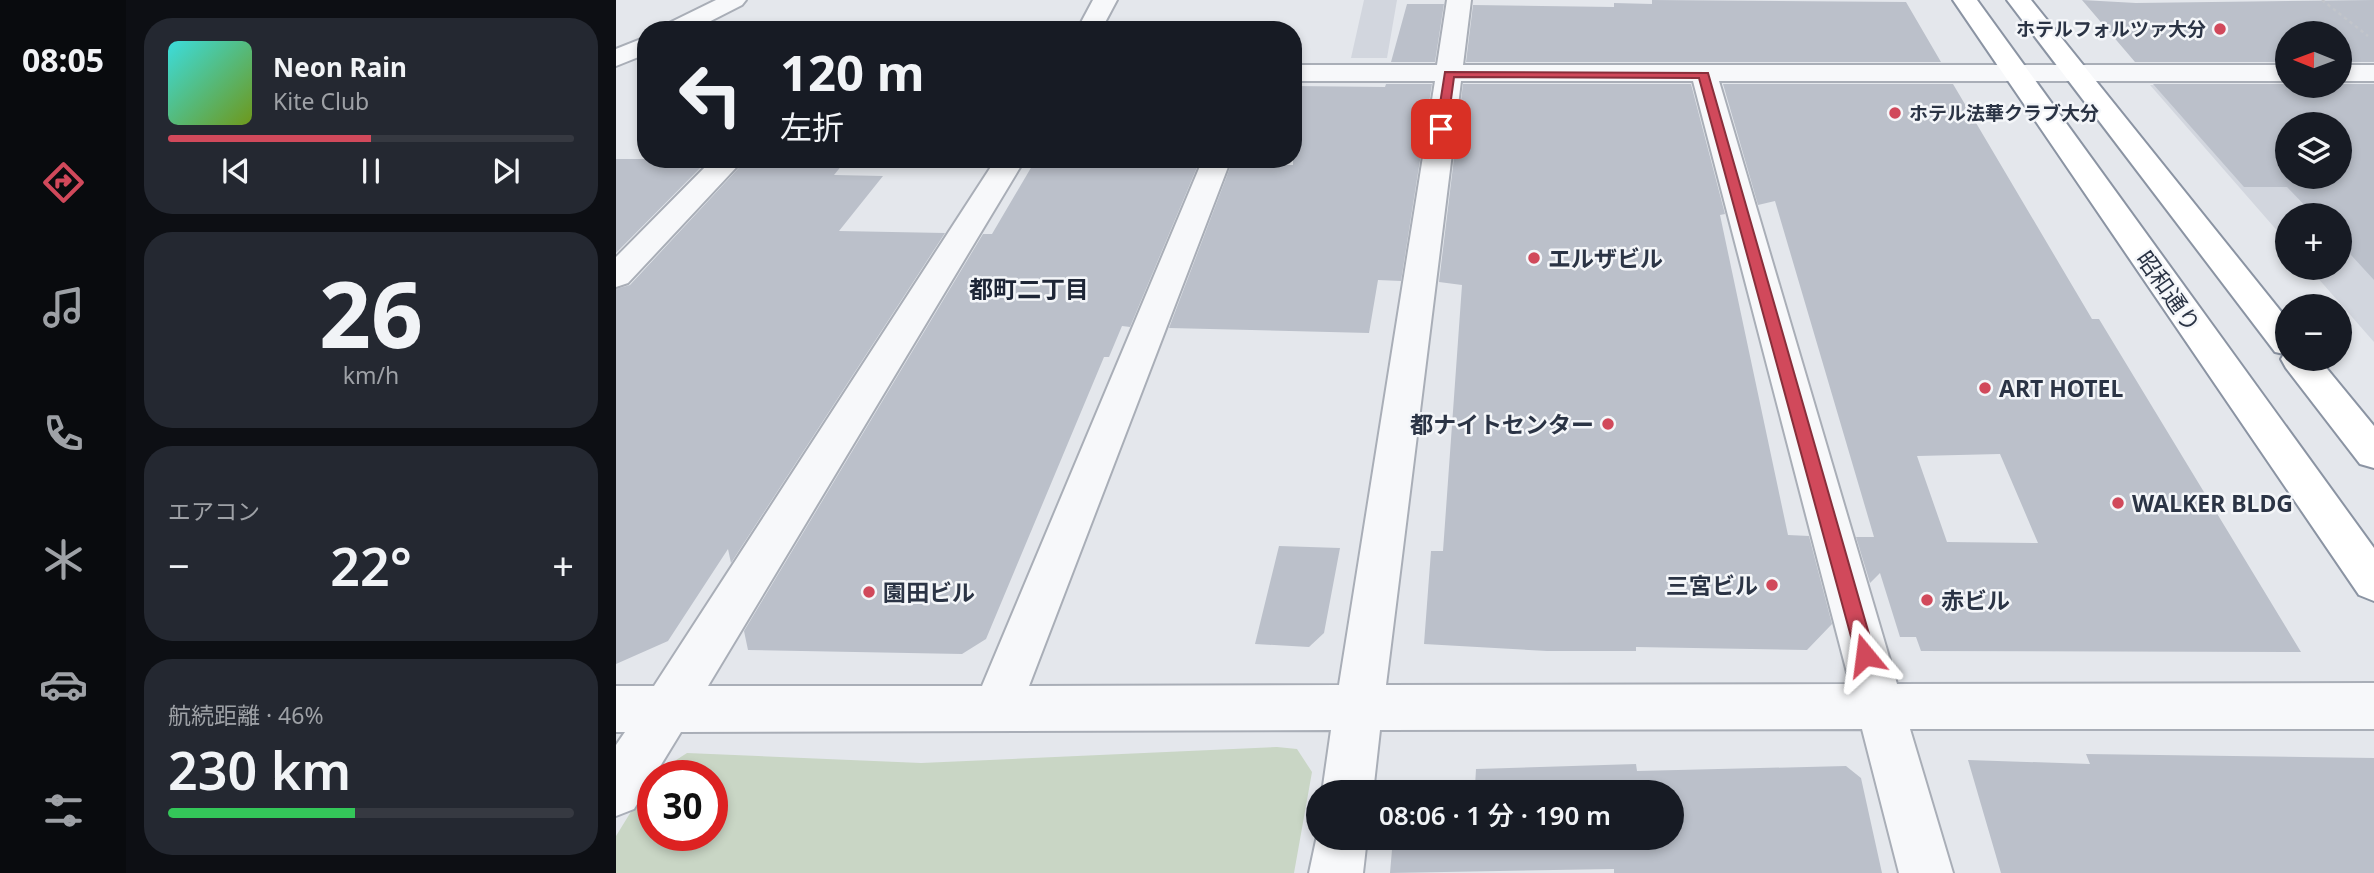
<!DOCTYPE html>
<html lang="ja">
<head>
<meta charset="utf-8">
<style>
	body { margin:0; font-family:"Noto Sans","Noto Sans JP",sans-serif; background:#242831; color:#f1f3f6; height:100vh; display:flex; flex-direction:column; font-size:26px; white-space:nowrap }
	* { box-sizing:border-box; margin:0 }
	p { font-size:23px; color:#9ea1a6 }
	.icon { flex:none; width:38px; height:38px; fill:none; stroke:currentColor; stroke-width:2; stroke-linecap:round; stroke-linejoin:round }
	.map { position:relative; flex:1; overflow:hidden }
	.sheet { display:flex; flex-direction:column; gap:18px; padding:18px; background:#0d0f14; width:490px }
	.sheet>* { flex:none }
	.top-card { position:absolute; left:21px; top:21px; width:665px; height:147px; border-radius:28px; box-shadow:0 4px 10px #0003; background:#171b24; color:#f1f3f6; overflow:hidden }
	.needle { width:46px; rotate:271deg }
	.fabs { position:absolute; left:1659px; top:21px; display:grid; gap:14px }
	.fabs a { display:grid; place-items:center; width:77px; height:77px; border-radius:50%; background:#171b24; box-shadow:0 4px 10px #0003; font-size:35px }
	.speed { position:absolute; left:21px; top:760px; display:flex; gap:14px; font-size:35px; font-weight:700; text-align:center }
	.speed>* { display:grid; place-content:center; width:91px; height:91px; border-radius:50%; background:#171b24; box-shadow:0 4px 10px #0003; line-height:1 }
	.speed .limit { border:10px solid #d22; background:#fff; color:#111 }
	.pin { position:absolute; display:grid; place-items:center; width:60px; height:60px; color:#fff; margin:-30px; border-radius:14px; box-shadow:0 4px 10px #0006 }
	.me { position:absolute; width:77px; margin:-38px; rotate:344deg; stroke-linejoin:round; filter:drop-shadow(0 0 5px #0008) }
	.turn { display:flex; align-items:center; gap:24px; height:147px; padding:0 28px; font-size:32px }
	.turn .icon { width:91px; height:91px; stroke-width:2.5 }
	.turn b { display:block; font-size:49px; line-height:60px }
	.big { font-size:52px; font-weight:600; line-height:1.1 }
	.sheet .widget { flex:1; display:flex; flex-direction:column; justify-content:center; gap:10px; min-width:0; padding:0 24px; border-radius:28px; background:#242831 }
	.sheet .dial { align-items:center; gap:0 }
	.dial b { font-size:91px; line-height:1 }
	.song { display:flex; align-items:center; gap:21px }
	.cover { width:84px; height:84px; border-radius:10px; background:linear-gradient(135deg,hsl(180 70% 55%),hsl(80 70% 35%)) }
	.played { height:7px; border-radius:4px; background:linear-gradient(90deg,#d1495b 50%,#363941 50%) }
	.keys { display:flex; justify-content:space-around; direction:ltr }
	.heat { display:flex; justify-content:space-between; align-items:center; font-size:38px; direction:ltr }
	.charge { height:10px; border-radius:5px; background:linear-gradient(90deg,#34c759 46%,#363941 0) }
	.trip { position:absolute; left:690px; top:780px; width:378px; height:70px; border-radius:35px; background:#171b24; box-shadow:0 4px 10px #0003; font-weight:600; line-height:70px; text-align:center }
	main { display:flex; flex:1; min-height:0 }
	.dock { display:flex; flex-direction:column; width:126px; justify-content:space-around; align-items:center; background:#090b0e; color:#9ea1a6 }
	.dock .icon { width:49px; height:49px }
	.dock .on { color:#d1495b }
	.dock b { font-size:32px; color:#f1f3f6 }
	.map>svg:first-child { display:block }
</style>
</head>
<body>
<main>
<nav class="dock">
<b>08:05</b>
<svg class="icon on" aria-label="directions" viewBox="0 0 24 24"><path d="M12 3l9 9-9 9-9-9zM9 14v-3h6M13 9l2 2-2 2"/></svg>
<svg class="icon" aria-label="music" viewBox="0 0 24 24"><path d="M9 18V5l10-2v13"/><circle cx="6" cy="18" r="3"/><circle cx="16" cy="16" r="3"/></svg>
<svg class="icon" aria-label="phone" viewBox="0 0 24 24"><path d="M5 4h4l2 5-3 2q2 4 5 5l2-3 5 2v4C11 20 4 13 5 4z"/></svg>
<svg class="icon" aria-label="climate" viewBox="0 0 24 24"><path d="M12 3v18M4 7l16 10M4 17L20 7"/></svg>
<svg class="icon" aria-label="car" viewBox="0 0 24 24"><path d="M5 17H2v-5l4-1 3-4h7l3 4 3 1v5h-3M9 17h6M6 11h13"/><circle cx="7" cy="17" r="2"/><circle cx="17" cy="17" r="2"/></svg>
<svg class="icon" aria-label="filters" viewBox="0 0 24 24"><path d="M4 7h16M4 17h16"/><circle cx="9" cy="7" r="2"/><circle cx="15" cy="17" r="2"/></svg>
</nav>
<section class="sheet">
<div class="widget">
<div class="song"><i class="cover"></i><div><b>Neon Rain</b><p>Kite Club</p></div></div>
<div class="played"></div>
<div class="keys"><svg class="icon" aria-label="previous" viewBox="0 0 24 24"><path d="M18 5L8 12l10 7zM5 5v14"/></svg><svg class="icon" aria-label="pause" viewBox="0 0 24 24"><path d="M8 5v14M16 5v14"/></svg><svg class="icon" aria-label="next" viewBox="0 0 24 24"><path d="M6 5l10 7-10 7zM19 5v14"/></svg></div>
</div>
<div class="widget dial"><b>26</b><p>km/h</p></div>
<div class="widget"><p>エアコン</p>
<div class="heat"><a>−</a><b class="big">22°</b><a>+</a></div>
</div>
<div class="widget"><p>航続距離 · 46%</p><b class="big">230 km</b><div class="charge"></div></div>
</section>
<div class="map">
<svg width="1758" height="873" viewBox="0 0 1758 873">
	<rect width="100%" height="100%" fill="#e4e7ec"/>
	<path fill="#d2d6de" fill-rule="evenodd" d="M 748,0 L 781,0 L 771,58 L 735,58 Z
		M 1671,84 L 1758,84 L 1758,342 L 1693,268 L 1724,268 L 1724,215 L 1671,215 L 1671,242 L 1534,85 ZM 1671,124 L 1724,124 L 1724,177 L 1671,177 Z"/>
	<path fill="#c9d6c5" d="M 661,747 L 681,749 L 696,772 L 678,873 L 0,873 L 0,836 L 37,776 L 37,835 L 96,835 L 96,775 L 37,775 L 71,753 L 305,763 Z"/>
	<path fill="#bbc0ca" fill-rule="evenodd" d="M 1036,0 L 1290,2 L 1325,62 L 850,62 L 857,5 L 998,7 L 998,3 L 1036,4 Z
		M 1466,0 L 1520,3 L 1758,0 L 1758,62 L 1724,62 L 1724,33 L 1671,33 L 1671,62 L 1519,62 Z
		M 791,4 L 828,4 L 819,62 L 775,62 Z
		M 770,84 L 816,84 L 785,281 L 762,280 L 753,333 L 553,328 L 615,165 L 677,165 L 677,86 L 769,87 Z
		M 847,84 L 1075,84 L 1109,214 L 1104,215 L 1172,535 L 1193,536 L 1216,624 L 1191,650 L 1020,647 L 1020,651 L 931,651 L 808,644 L 815,551 L 827,551 L 846,285 L 823,282 Z
		M 1107,84 L 1337,84 L 1476,319 L 1483,319 L 1685,652 L 1305,651 L 1300,637 L 1284,637 L 1264,573 L 1254,583 L 1240,537 L 1258,537 L 1159,201 L 1142,205 ZM 1384,454 L 1422,543 L 1331,542 L 1301,456 Z
		M 1537,84 L 1758,84 L 1758,280 L 1724,243 L 1724,215 L 1698,215 L 1671,187 L 1628,187 ZM 1671,124 L 1724,124 L 1724,177 L 1671,177 Z
		M 0,159 L 93,159 L 0,253 Z
		M 131,159 L 231,159 L 218,175 L 267,176 L 223,231 L 329,233 L 115,563 L 112,549 L 52,641 L 0,664 L 0,289 L 14,285 Z
		M 425,163 L 582,165 L 514,327 L 506,326 L 493,357 L 488,357 L 370,639 L 346,654 L 132,650 L 128,631 L 367,234 L 376,234 L 416,166 Z
		M 663,546 L 724,548 L 708,633 L 693,647 L 639,644 Z
		M 1470,754 L 1758,758 L 1758,873 L 1385,873 L 1352,760 L 1474,764 Z
		M 1020,764 L 1021,771 L 1230,766 L 1245,778 L 1266,873 L 998,873 L 998,869 L 774,873 L 777,838 L 1055,838 L 1055,793 L 782,793 L 782,787 L 859,787 L 860,769 Z"/>
	<g fill="none" stroke-linecap="round" stroke-linejoin="round">
		<g stroke="#a9aeb7" stroke-width="4">
			<path id="street" d="M 100,0 L 130,0 L 126,5 L 77,30 L 46,30 L 49,25 Z
				M 477,0 L 501,0 L 485,30 L 461,30 Z
				M 831,0 L 855,0 L 847,65 L 1671,65 L 1671,81 L 1103,81 L 1281,684 L 1758,683 L 1758,729 L 1294,729 L 1337,873 L 1283,873 L 1246,729 L 764,730 L 757,793 L 706,793 L 715,730 L 65,732 L 18,809 L 0,816 L 0,745 L 9,732 L 0,732 L 0,686 L 38,686 L 380,159 L 409,159 L 92,686 L 366,686 L 587,159 L 615,159 L 413,686 L 723,685 L 819,81 L 677,81 L 677,65 L 821,65 ZM 845,81 L 1077,81 L 1234,684 L 770,685 Z
				M 30,37 L 30,54 L 0,66 L 0,49 Z
				M 1724,65 L 1758,65 L 1758,81 L 1724,81 Z
				M 97,159 L 128,159 L 12,283 L 0,287 L 0,257 Z
				M 702,831 L 702,838 L 751,838 L 747,873 L 693,873 Z"/>
		</g>
		<g stroke="#8b94a3" stroke-width="4">
			<path id="highway" d="M 1337,0 L 1361,0 L 1758,548 L 1758,601 L 1743,595 Z
				M 1391,0 L 1415,0 L 1671,319 L 1671,359 L 1703,359 L 1758,426 L 1758,468 L 1744,464 L 1670,368 L 1665,359 L 1668,354 L 1659,352 Z"/>
		</g>
		<path stroke="#c2c5cb" stroke-width="2.5" stroke-dasharray="3.5 3.5" stroke-linecap="butt" d="M 1706,0 L 1752,36"/>
		<use href="#street" fill="#f7f8fa" fill-rule="evenodd"/>
		<use href="#highway" fill="#fff" fill-rule="evenodd"/>
	</g>
	<path fill="#d1495b" stroke="#882f3b" stroke-width="2" d="M 829,72 L 1092,73 L 1259,655 L 1256,661 L 1249,663 L 1243,661 L 1240,655 L 1083,78 L 838,77 L 831,129 L 825,133 L 820,129 Z"/>
	<g fill="#d1495b" stroke="#f4f6f9" stroke-width="2.5">
		<circle cx="1604" cy="29" r="7"/>
		<circle cx="1279" cy="113" r="7"/>
		<circle cx="918" cy="258" r="7"/>
		<circle cx="1369" cy="388" r="7"/>
		<circle cx="992" cy="424" r="7"/>
		<circle cx="1502" cy="503" r="7"/>
		<circle cx="1156" cy="585" r="7"/>
		<circle cx="253" cy="592" r="7"/>
		<circle cx="1311" cy="600" r="7"/>
	</g>
	<g text-anchor="middle" dominant-baseline="central" stroke-width="5" stroke-linejoin="round" paint-order="stroke">
		<g font-size="19" font-weight="bold" fill="#2b3445" stroke="#f4f6f9" text-anchor="end">
			<text x="1590" y="29">ホテルフォルツァ大分</text>
			<text x="1293" y="113" text-anchor="start">ホテル法華クラブ大分</text>
		</g>
		<g font-size="23" font-weight="bold" fill="#2b3445" stroke="#f4f6f9" text-anchor="start">
			<text x="932" y="258">エルザビル</text>
			<text x="1383" y="388">ART HOTEL</text>
			<text x="978" y="424" text-anchor="end">都ナイトセンター</text>
			<text x="1516" y="503">WALKER BLDG</text>
			<text x="1142" y="585" text-anchor="end">三宮ビル</text>
			<text x="267" y="592">園田ビル</text>
			<text x="1325" y="600">赤ビル</text>
		</g>
		<g font-size="23" fill="#2b3445" stroke="#f4f6f9">
			<text transform="translate(1553 291) rotate(55)">昭和通り</text>
		</g>
		<g font-size="24" font-weight="bold" fill="#1d2536" stroke="#f4f6f9">
			<text x="413" y="288">都町二丁目</text>
		</g>
	</g>
</svg>
<div class="fabs">
<a><svg class="needle" viewBox="-14 -14 28 28"><path d="M0-13l5 13h-10z" fill="#e53935"/><path d="M0 13l5-13h-10z" fill="#9ea1a6"/></svg></a>
<a><svg class="icon" aria-label="layers" viewBox="0 0 24 24"><path d="M12 4l9 5-9 5-9-5zM3 14l9 5 9-5"/></svg></a>
<a>+</a>
<a>−</a>
</div>
<div class="speed"><div class="limit">30</div></div>
<div class="pin" style="left:825px;top:129px;background:#d93025"><svg class="icon" aria-label="arrive" viewBox="0 0 24 24"><path d="M6 21V4h12l-3 4 3 4H6"/></svg></div>
<svg class="me" style="left:1249px;top:655px" viewBox="-20 -20 40 40"><path d="M0-17L14 15 0 8-14 15z" fill="#d1495b" stroke="#fff" stroke-width="4"/></svg>
<div class="trip">08:06 · 1 分 · 190 m</div>
<div class="top-card">
<div class="turn"><svg class="icon" aria-label="left" viewBox="0 0 24 24"><path d="M17 20v-9H6M10 6l-5 5 5 5"/></svg><div><b>120 m</b>左折</div></div>
</div>
</div>
</main>
</body>
</html>
